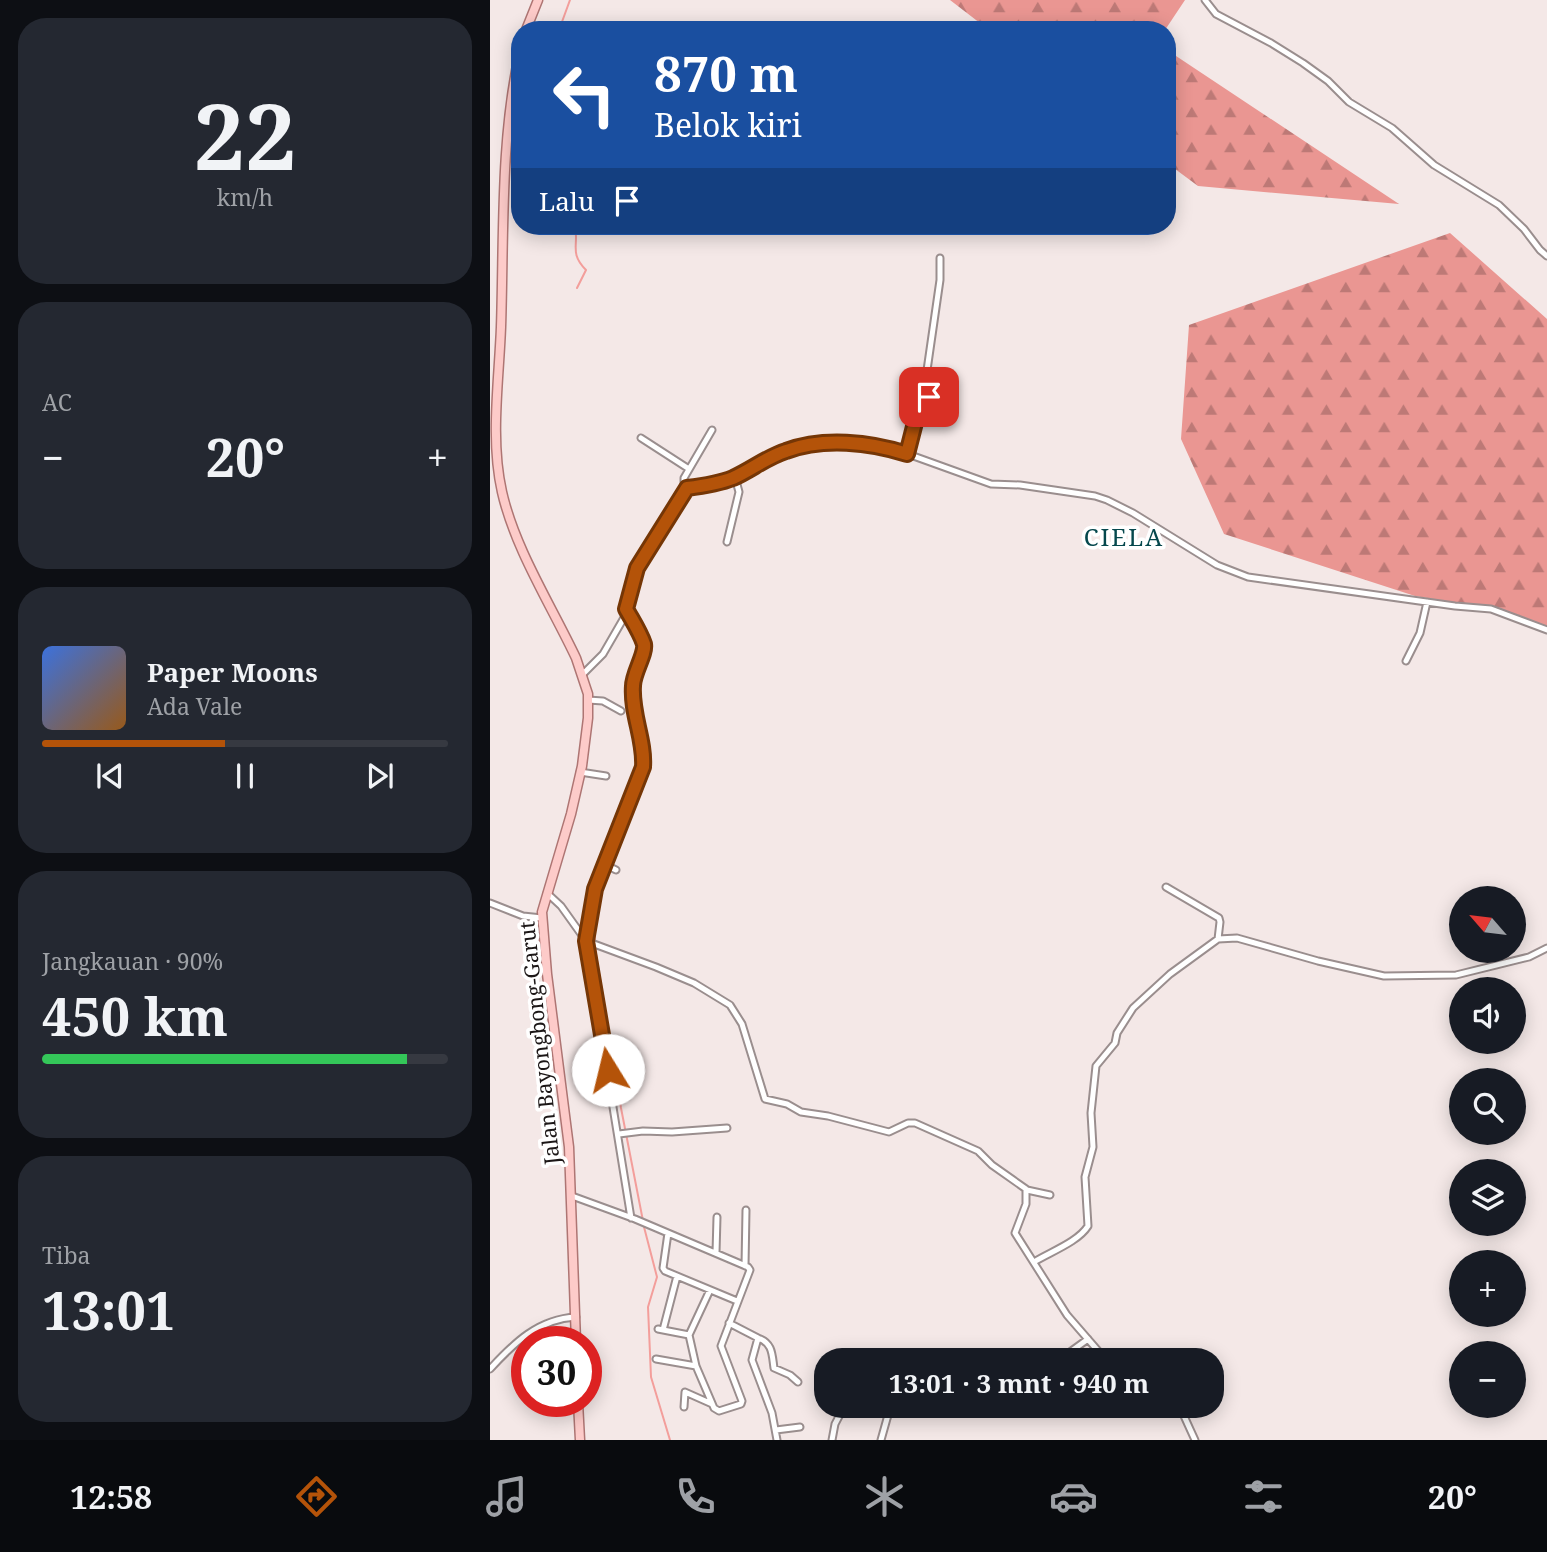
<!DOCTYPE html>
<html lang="id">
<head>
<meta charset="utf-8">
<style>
	body { margin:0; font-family:"Noto Serif",serif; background:#242831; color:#f1f3f6; height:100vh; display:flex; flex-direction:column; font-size:26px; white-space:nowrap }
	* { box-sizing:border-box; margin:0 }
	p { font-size:23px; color:#9ea1a6 }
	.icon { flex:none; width:38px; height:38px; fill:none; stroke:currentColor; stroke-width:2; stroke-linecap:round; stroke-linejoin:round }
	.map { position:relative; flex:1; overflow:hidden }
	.side { display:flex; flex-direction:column; gap:18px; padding:18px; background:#0d0f14; width:490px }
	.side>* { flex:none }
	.guide { position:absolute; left:21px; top:21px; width:665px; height:214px; border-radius:28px; box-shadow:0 4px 18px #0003; background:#1a4fa0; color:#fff; overflow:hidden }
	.needle { width:46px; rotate:298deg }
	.buttons { position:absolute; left:959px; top:886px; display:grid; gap:14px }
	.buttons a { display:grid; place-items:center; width:77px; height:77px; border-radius:50%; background:#171b24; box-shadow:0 4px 18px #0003; font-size:35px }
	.speed { position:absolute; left:21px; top:1326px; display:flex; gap:14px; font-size:35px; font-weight:700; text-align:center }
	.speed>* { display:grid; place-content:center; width:91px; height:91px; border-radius:50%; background:#171b24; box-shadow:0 4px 18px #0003; line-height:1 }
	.speed .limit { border:10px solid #d22; background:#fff; color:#111 }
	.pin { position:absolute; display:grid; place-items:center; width:60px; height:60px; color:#fff; margin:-30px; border-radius:14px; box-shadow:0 4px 10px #0006 }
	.me { position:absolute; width:77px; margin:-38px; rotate:351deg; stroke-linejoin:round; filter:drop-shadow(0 0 5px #0008) }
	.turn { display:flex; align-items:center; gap:24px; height:147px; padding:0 28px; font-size:32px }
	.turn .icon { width:91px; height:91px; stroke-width:2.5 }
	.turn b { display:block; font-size:49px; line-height:60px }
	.then { display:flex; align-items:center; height:66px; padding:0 28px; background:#0003; gap:14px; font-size:26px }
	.big { font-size:52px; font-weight:700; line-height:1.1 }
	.side .widget { flex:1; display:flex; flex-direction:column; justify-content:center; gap:10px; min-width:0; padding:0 24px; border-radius:28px; background:#242831 }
	.side .dial { align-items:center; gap:0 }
	.dial b { font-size:91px; line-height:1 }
	.song { display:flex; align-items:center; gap:21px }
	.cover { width:84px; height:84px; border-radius:10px; background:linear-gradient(135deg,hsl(220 70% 55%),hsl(30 70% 35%)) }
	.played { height:7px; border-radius:4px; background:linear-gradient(90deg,#b45309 45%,#363941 45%) }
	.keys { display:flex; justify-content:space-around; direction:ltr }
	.heat { display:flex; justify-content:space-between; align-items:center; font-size:38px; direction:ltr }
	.charge { height:10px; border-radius:5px; background:linear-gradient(90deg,#34c759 90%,#363941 0) }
	.trip { position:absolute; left:324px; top:1348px; width:410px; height:70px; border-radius:28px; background:#171b24; box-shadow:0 4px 18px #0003; font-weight:700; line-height:70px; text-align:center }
	.tabs { display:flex; height:112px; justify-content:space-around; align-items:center; background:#090b0e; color:#9ea1a6 }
	.tabs .icon { width:49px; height:49px }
	.tabs .selected { color:#b45309 }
	.tabs b { font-size:32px; color:#f1f3f6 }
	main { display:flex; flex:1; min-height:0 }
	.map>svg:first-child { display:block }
</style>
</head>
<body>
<main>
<section class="side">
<div class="widget dial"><b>22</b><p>km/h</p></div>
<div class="widget"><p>AC</p>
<div class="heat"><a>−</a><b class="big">20°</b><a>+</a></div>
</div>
<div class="widget">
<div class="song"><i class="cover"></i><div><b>Paper Moons</b><p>Ada Vale</p></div></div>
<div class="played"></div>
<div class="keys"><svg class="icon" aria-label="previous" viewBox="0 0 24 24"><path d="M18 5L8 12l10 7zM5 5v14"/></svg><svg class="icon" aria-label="pause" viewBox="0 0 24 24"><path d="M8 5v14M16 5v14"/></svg><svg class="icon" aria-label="next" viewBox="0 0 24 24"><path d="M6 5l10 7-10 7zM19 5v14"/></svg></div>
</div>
<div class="widget"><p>Jangkauan · 90%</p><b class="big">450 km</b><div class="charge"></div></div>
<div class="widget"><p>Tiba</p><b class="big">13:01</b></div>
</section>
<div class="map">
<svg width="1057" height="1440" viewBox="0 0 1057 1440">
	<defs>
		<pattern id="forest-firs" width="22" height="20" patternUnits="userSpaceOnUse" patternTransform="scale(1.75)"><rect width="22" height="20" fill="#ea9692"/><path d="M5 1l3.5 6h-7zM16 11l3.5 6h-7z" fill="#bd7976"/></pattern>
	</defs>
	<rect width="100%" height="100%" fill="#f4e8e7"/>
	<path fill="url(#forest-firs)" d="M 460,0 L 695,0 L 675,30 L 499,30 Z
		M 677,50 L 909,204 L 708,186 L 677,163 Z
		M 960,233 L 1057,319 L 1057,630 L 990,607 L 925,596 L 734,534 L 691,439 L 699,325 Z"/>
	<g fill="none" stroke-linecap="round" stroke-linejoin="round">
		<path stroke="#f39e9b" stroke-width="2" d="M 69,30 L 80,0
			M 85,226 C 89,245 79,253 96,270 L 87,288
			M 121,864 L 153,784
			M 105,942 C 102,916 110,894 119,870
			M 105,948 L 131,1108 L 153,1221
			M 154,1227 L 167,1277 L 158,1307 L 161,1377 L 180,1440"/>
		<g stroke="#9a8e8e" stroke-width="9">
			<path id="street" d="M 715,0 L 726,14 L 781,43 L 813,63 L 838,81 L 859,102 L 902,128 L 944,165 L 1009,205 L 1034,229 L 1050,250 L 1057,256
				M 433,398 L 450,280 L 450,258
				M 151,438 L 199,469
				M 417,454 L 430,403 L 433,398 L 455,390
				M 194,490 L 194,478 L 222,430
				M 237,542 L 249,492 L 245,477
				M 136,609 C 142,620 150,632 154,644 C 156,654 143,673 143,686 C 141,713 155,740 153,767 L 105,889 L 96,941 L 141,1218
				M 916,661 L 930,633 L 937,602
				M 93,674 L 113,654 L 135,616 L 147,568 L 174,528 L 194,490 L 225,484 L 245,477 L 281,457 L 313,445 L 383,445 L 415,453 L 501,484 L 530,485 L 605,496 L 617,500 L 643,513 L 727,565 L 758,577 L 965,606 L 1001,609 L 1057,630
				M 98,700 L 113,701 L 131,711
				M 90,772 L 116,776
				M 114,864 L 126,870
				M 676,887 L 729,918 L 730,922 L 728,939
				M 57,893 L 71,906 L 96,941 L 166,967 L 204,983 L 240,1005 L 252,1024 L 275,1099 L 297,1104 L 311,1112 L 338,1116 L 399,1132 L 418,1123 L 425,1123 L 488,1151 L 502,1165 L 536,1189 L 536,1204 L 525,1233 L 577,1315 L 616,1360
				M 0,903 L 33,916 L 52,918
				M 129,1134 L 153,1131 L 182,1132 L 237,1128
				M 537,1190 L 560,1195
				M 82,1196 L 145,1219 L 258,1267 L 260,1270 L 231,1346 L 252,1401 L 251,1404 L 229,1411 L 224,1408 L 206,1366 L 199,1335 L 220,1290
				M 178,1233 L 173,1268 L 175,1271 L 247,1301
				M 226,1253 L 227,1217
				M 544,1262 C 560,1252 588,1242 598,1226 L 595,1177 L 603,1147 L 601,1113 L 606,1066 L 625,1043 L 627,1033 L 643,1008 L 680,974 L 728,939 L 747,938 L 828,961 L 894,976 L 966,975 L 1039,957 L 1057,948
				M 255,1266 L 256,1210
				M 239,1323 L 268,1338 L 262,1360 L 282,1413 L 287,1440
				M 168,1329 L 199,1335
				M 173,1330 L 187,1276
				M 268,1338 C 283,1343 282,1355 284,1368 L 300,1375 L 308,1382
				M 166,1359 L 206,1366
				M 385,1360 L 389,1355
				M 569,1360 L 598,1339
				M 0,1369 C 24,1343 48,1319 86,1317
				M 689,1405 L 705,1440
				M 194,1407 L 195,1392 L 222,1404
				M 286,1430 L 310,1427
				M 342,1440 L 345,1424 L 355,1405
				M 391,1440 L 398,1415 L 404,1405"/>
		</g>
		<g stroke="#ae7573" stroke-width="11">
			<path id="primary" d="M 36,30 L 48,0
				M 30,51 C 10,141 14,236 11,327 C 9,381 0,439 12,492 C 25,549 61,605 86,658 L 98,694 L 98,718 L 92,766 L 81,814 L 52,912 L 57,974 L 79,1147 L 86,1342
				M 88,1402 L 90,1440"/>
		</g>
		<use href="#street" stroke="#fff" stroke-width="5"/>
		<use href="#primary" stroke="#fdcbc9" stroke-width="8"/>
	</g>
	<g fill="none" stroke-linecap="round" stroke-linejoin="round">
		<g stroke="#753606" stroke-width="18">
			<path id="route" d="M 118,1070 L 96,941 L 105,889 L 153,767 C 155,740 141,714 143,686 C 143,673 156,654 154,644 C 150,632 142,620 136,609 L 147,568 L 197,488 C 213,486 228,484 243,478 C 261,470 277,457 296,451 C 333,437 380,442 417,454 L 430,403 L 433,398 L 439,397"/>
		</g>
		<use href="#route" stroke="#b45309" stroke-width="12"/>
	</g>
	<g text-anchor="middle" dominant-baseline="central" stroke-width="7" stroke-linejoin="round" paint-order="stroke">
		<g font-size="21" fill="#1c1717" stroke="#fff">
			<text transform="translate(49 1043) rotate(-96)">Jalan Bayongbong-Garut</text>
		</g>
		<g font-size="24" letter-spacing="2" fill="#06484d" stroke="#fff">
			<text x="634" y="536">CIELA</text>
		</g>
	</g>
</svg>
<div class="buttons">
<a><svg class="needle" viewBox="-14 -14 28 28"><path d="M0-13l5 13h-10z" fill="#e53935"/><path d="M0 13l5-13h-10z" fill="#9ea1a6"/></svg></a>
<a><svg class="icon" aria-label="sound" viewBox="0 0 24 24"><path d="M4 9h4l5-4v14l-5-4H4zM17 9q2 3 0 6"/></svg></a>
<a><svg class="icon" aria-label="search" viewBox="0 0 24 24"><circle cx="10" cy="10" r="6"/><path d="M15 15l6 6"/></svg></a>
<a><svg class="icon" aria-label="layers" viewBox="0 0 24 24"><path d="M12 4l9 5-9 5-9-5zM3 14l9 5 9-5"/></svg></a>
<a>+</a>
<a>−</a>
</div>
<div class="speed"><div class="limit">30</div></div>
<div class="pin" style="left:439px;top:397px;background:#d93025"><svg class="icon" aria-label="arrive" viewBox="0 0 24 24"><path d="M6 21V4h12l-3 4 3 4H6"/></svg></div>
<svg class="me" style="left:118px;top:1070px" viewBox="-20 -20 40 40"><circle r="19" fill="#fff"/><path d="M0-13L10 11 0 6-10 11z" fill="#b45309"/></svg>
<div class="trip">13:01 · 3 mnt · 940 m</div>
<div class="guide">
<div class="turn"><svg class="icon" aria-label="left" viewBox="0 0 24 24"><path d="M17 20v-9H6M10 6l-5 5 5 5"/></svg><div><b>870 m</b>Belok kiri</div></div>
<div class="then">Lalu<svg class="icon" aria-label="arrive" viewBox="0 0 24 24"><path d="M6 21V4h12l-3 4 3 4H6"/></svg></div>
</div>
</div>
</main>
<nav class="tabs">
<b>12:58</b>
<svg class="icon selected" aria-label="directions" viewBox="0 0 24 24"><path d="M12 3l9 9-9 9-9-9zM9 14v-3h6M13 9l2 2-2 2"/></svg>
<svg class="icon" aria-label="music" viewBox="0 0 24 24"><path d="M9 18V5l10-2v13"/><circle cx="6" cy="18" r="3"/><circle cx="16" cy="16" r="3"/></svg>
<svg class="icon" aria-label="phone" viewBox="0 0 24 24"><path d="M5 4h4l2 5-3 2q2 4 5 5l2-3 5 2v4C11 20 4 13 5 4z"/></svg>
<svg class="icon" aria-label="climate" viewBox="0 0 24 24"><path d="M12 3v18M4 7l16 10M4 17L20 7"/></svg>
<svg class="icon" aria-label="car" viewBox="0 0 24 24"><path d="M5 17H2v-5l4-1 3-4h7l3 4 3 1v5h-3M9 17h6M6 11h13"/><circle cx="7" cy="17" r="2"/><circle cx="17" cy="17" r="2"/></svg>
<svg class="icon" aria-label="filters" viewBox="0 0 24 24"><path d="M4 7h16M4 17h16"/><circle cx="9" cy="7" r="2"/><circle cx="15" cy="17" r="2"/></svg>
<b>20°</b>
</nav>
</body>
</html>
